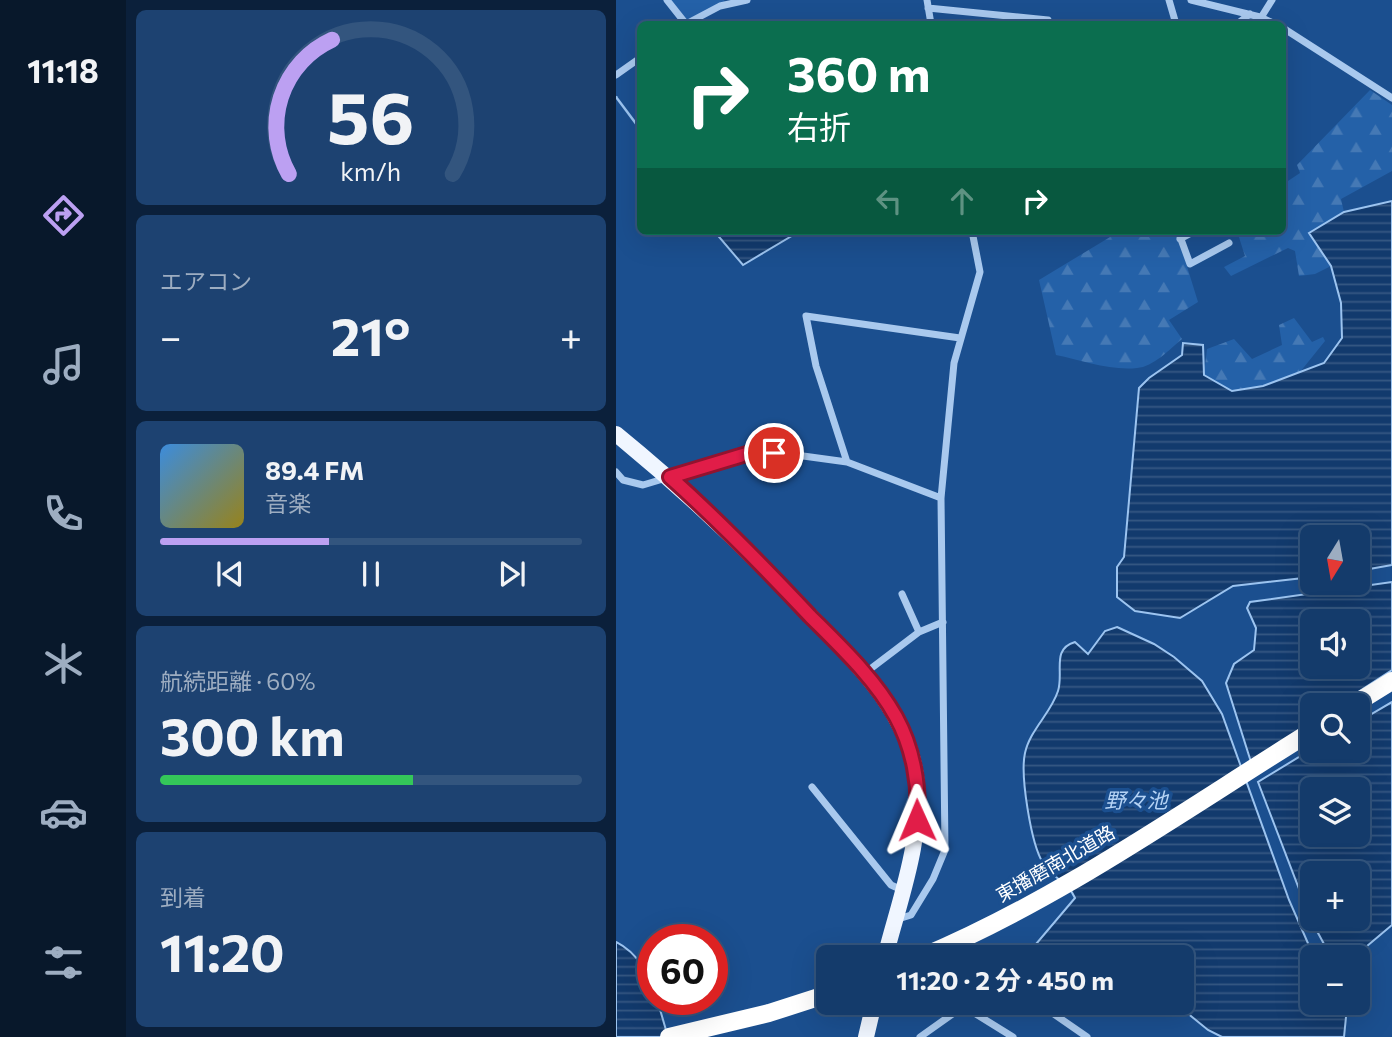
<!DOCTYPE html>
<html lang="ja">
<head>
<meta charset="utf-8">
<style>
	body { margin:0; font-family:Commissioner,"Noto Sans JP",sans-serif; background:#1d4271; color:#f1f3f6; height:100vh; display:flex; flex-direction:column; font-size:26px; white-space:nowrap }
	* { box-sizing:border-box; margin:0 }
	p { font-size:23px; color:#9dadc1 }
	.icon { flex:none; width:38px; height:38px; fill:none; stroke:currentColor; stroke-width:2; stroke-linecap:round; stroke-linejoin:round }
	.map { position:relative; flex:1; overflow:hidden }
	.panel { display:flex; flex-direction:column; gap:10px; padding:10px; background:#0b203b; width:490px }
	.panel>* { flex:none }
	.banner { position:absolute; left:21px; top:21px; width:649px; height:214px; border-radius:10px; box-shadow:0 7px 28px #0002,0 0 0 2px #33557e; background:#0b6e4f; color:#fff; overflow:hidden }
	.needle { width:46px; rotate:191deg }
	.buttons { position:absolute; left:684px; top:525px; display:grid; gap:14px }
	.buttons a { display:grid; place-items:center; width:70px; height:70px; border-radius:10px; background:#143b6b; box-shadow:0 7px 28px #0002,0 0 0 2px #33557e; font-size:35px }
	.speed { position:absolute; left:21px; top:924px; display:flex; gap:14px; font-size:35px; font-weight:700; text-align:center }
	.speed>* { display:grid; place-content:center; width:91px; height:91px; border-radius:50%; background:#143b6b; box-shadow:0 7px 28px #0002,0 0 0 2px #33557e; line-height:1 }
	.speed .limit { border:10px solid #d22; background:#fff; color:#111 }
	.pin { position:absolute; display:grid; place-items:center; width:60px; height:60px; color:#fff; margin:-30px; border:4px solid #fff; border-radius:50%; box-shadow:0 2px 7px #0007 }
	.me { position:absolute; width:77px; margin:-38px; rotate:359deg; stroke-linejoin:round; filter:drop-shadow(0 0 5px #0008) }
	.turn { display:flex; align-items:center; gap:24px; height:147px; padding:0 35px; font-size:32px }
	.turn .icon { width:91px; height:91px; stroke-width:2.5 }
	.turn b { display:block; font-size:49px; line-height:60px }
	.lanes { display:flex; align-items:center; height:66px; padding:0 35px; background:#0003; justify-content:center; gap:35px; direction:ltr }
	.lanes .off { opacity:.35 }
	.big { font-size:52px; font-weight:700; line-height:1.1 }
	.panel .card { flex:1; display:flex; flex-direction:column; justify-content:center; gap:10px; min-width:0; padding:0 24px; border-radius:10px; background:#1d4271 }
	.panel .dial { align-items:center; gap:0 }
	.dial svg { height:182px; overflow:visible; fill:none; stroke:#33557e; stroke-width:7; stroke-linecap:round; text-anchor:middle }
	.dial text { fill:#f1f3f6; stroke:none }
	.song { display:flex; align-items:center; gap:21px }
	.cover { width:84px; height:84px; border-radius:10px; background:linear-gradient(135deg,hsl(210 70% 55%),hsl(50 70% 35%)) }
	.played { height:7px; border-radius:4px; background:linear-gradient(90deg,#bca0f2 40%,#33557e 40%) }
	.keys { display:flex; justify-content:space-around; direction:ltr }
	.heat { display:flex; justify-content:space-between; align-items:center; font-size:38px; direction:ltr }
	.charge { height:10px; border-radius:5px; background:linear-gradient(90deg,#34c759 60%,#33557e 0) }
	.trip { position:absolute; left:200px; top:945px; width:378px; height:70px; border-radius:10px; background:#143b6b; box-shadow:0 7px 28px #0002,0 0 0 2px #33557e; font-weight:700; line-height:70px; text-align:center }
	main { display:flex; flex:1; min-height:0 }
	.dock { display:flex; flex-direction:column; width:126px; justify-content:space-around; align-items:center; background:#08182b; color:#9dadc1 }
	.dock .icon { width:49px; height:49px }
	.dock .on { color:#bca0f2 }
	.dock b { font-size:32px; color:#f1f3f6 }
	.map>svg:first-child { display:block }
</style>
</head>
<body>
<main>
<nav class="dock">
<b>11:18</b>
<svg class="icon on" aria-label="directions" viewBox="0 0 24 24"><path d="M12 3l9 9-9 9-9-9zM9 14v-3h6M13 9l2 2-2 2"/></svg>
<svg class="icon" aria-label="music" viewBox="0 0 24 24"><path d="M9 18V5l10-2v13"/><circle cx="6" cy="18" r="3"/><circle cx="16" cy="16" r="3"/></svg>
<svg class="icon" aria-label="phone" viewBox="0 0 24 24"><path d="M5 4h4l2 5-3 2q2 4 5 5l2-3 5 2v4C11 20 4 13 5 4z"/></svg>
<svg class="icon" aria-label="climate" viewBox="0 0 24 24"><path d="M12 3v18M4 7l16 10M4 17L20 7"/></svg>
<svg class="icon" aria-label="car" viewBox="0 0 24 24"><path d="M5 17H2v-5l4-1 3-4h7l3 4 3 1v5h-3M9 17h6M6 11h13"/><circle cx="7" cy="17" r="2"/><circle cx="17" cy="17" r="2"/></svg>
<svg class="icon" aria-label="filters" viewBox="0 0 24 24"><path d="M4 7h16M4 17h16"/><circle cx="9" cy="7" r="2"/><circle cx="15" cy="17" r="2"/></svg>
</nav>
<section class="panel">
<div class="card dial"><svg viewBox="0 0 100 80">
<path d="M14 69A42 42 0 1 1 86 69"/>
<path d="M14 69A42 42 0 0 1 33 10" stroke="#bca0f2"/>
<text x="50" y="56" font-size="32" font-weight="700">56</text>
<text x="50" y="72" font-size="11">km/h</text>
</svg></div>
<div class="card"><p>エアコン</p>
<div class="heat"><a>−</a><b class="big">21°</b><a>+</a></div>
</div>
<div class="card">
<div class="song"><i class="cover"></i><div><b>89.4 FM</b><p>音楽</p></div></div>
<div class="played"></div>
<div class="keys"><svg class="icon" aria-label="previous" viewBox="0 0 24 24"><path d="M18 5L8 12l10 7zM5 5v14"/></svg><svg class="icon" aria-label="pause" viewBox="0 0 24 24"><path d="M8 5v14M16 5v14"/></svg><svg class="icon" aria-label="next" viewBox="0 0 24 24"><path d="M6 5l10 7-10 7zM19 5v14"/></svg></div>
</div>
<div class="card"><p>航続距離 · 60%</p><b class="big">300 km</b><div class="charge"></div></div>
<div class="card"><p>到着</p><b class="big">11:20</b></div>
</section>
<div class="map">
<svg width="776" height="1037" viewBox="0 0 776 1037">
	<defs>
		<pattern id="forest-firs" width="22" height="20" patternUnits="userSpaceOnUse" patternTransform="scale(1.75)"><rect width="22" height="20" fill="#2461a8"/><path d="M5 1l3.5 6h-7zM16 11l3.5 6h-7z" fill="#4579b5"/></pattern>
		<pattern id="water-rules" width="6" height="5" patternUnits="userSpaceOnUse" patternTransform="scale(1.75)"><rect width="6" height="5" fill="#123a6d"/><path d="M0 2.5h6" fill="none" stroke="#365883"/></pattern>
	</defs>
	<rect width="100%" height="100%" fill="#1b4f8f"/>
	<path fill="#2461a8" d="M 55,0 L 108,0 L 109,2 L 71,20 Z"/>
	<path fill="url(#forest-firs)" d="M 754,90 L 776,105 L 776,171 L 725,199 L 728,212 L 693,233 L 715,266 L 699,274 L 683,276 L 679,251 L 672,248 L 615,276 L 608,267 L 629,256 L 621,231 L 667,231 L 667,176 L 672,181 L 684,173 L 681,165 Z
		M 504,231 L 560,231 L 582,302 L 553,320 L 566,339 C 554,349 537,367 521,368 C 495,371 465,360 440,355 L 423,280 Z
		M 678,318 L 696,342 L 707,337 L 709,341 L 684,372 L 647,386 L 616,391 L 588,375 L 591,349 L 618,339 L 636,359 L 666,345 L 663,325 Z"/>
	<path fill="url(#water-rules)" stroke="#9cc4f0" stroke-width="2" fill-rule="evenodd" d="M 776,201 L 776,565 L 742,571 L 742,537 L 696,537 L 696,577 L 617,586 L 564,618 L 519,611 L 501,597 L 501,567 L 508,557 L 523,388 L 533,378 L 566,355 L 567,343 L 587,345 L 588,375 L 616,391 L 647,386 L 708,363 L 726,338 L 725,303 L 715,266 L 693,233 L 728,212 Z
		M 98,231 L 184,231 L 127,265 Z
		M 776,582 L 776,670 L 722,705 L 696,705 L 696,722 L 635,762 L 610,683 L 618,664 L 638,650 L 640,628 L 631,608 L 634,602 ZM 696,621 L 742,621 L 742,667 L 696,667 Z
		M 501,627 L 538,644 L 558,657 L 586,681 L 606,714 L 673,900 L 698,957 L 696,1003 L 722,1003 L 730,1017 L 728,1037 L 606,1037 L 592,1030 L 559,1003 L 565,1003 L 565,957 L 409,957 L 459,898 C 452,882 435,877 427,863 C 415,844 404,775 409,753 C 414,730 435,713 442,691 C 448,672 435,649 459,642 L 472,654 L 489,631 Z
		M 776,702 L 776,925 L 738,957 L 715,957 L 695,920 L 642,782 L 696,749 L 742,751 L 742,722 ZM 742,789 L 742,835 L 696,835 L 696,789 ZM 742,873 L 742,919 L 696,919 L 696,873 Z
		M 0,942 C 20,952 37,976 37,999 L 41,999 L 52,1037 L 0,1037 Z"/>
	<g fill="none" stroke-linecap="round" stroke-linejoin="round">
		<path stroke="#9cc4f0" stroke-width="2.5" d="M 0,97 L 24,129"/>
		<path stroke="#a9c9ee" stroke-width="7" d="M 51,0 L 70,24
			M 311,0 L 315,24
			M 553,0 L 560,24
			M 575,0 L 644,17 L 659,24
			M 312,8 L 432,20
			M 70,24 L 104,6 L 131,0
			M 621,24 L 634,14
			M 641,24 L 656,0
			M 667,28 L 776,98
			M 0,75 L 24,58
			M 562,231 L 574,264 L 613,243
			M 564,239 L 579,231
			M 231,462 L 200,366 L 190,316 L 344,338
			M 0,472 L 7,480 L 27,485 L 137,452 L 158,452 L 231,462 L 325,498
			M 286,594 L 303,632
			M 249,673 L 303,632 L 327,622
			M 196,787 L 275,885 L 286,890
			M 279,920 L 295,915 L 317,879 L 329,850 L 325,498 L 338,363 L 364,272 L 356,231
			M 422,1003 L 471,1037
			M 347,1006 L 397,1037
			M 304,1037 L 352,1003"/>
		<path stroke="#f0f6ff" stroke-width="16" d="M 0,434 C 66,488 127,545 186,607 C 232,656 290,705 300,776 C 308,837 284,898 269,957
			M 250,1037 L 258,1003"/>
		<path stroke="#fff" stroke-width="18" d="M 737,705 L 776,681
			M 306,957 C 444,899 570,809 696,731
			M 53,1037 L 153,1013 L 212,994"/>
	</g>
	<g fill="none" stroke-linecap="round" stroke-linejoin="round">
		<g stroke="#92132f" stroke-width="18">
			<path id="route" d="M 158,453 L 137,452 L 54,477 C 103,521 149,568 194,616 C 225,647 259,679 280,717 C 297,748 304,786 301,820"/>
		</g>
		<use href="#route" stroke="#e11d48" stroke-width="12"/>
	</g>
	<g text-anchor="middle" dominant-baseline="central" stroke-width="7" stroke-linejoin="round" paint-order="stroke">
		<g font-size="19" fill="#fff" stroke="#1b4f8f">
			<text transform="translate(439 863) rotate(-30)">東播磨南北道路</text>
		</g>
		<g font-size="21" font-style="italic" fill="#b5d3f5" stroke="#1b4f8f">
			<text x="520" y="799">野々池</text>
		</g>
	</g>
</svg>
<div class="buttons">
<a><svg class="needle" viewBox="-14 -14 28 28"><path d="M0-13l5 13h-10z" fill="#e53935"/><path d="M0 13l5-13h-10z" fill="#9dadc1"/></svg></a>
<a><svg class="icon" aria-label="sound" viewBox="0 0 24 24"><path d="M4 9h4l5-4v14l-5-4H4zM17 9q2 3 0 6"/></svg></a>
<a><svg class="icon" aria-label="search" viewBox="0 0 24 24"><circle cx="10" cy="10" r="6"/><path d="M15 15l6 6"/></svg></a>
<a><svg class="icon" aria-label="layers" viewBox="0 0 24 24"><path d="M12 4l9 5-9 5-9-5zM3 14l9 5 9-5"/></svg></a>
<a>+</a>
<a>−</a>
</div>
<div class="speed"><div class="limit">60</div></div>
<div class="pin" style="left:158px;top:453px;background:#d93025"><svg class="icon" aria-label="arrive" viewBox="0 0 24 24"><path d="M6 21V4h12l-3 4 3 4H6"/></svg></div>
<svg class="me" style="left:301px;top:820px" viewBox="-20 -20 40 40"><path d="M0-17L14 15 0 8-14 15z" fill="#e11d48" stroke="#fff" stroke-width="4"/></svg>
<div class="trip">11:20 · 2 分 · 450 m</div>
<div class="banner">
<div class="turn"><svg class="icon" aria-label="right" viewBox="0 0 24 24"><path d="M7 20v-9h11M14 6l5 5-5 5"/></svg><div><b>360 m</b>右折</div></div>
<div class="lanes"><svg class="icon off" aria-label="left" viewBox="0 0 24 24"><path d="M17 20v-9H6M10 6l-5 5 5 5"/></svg><svg class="icon off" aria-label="ahead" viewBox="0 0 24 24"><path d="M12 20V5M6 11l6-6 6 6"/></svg><svg class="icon" aria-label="right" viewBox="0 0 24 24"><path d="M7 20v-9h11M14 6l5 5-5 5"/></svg></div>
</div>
</div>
</main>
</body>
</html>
